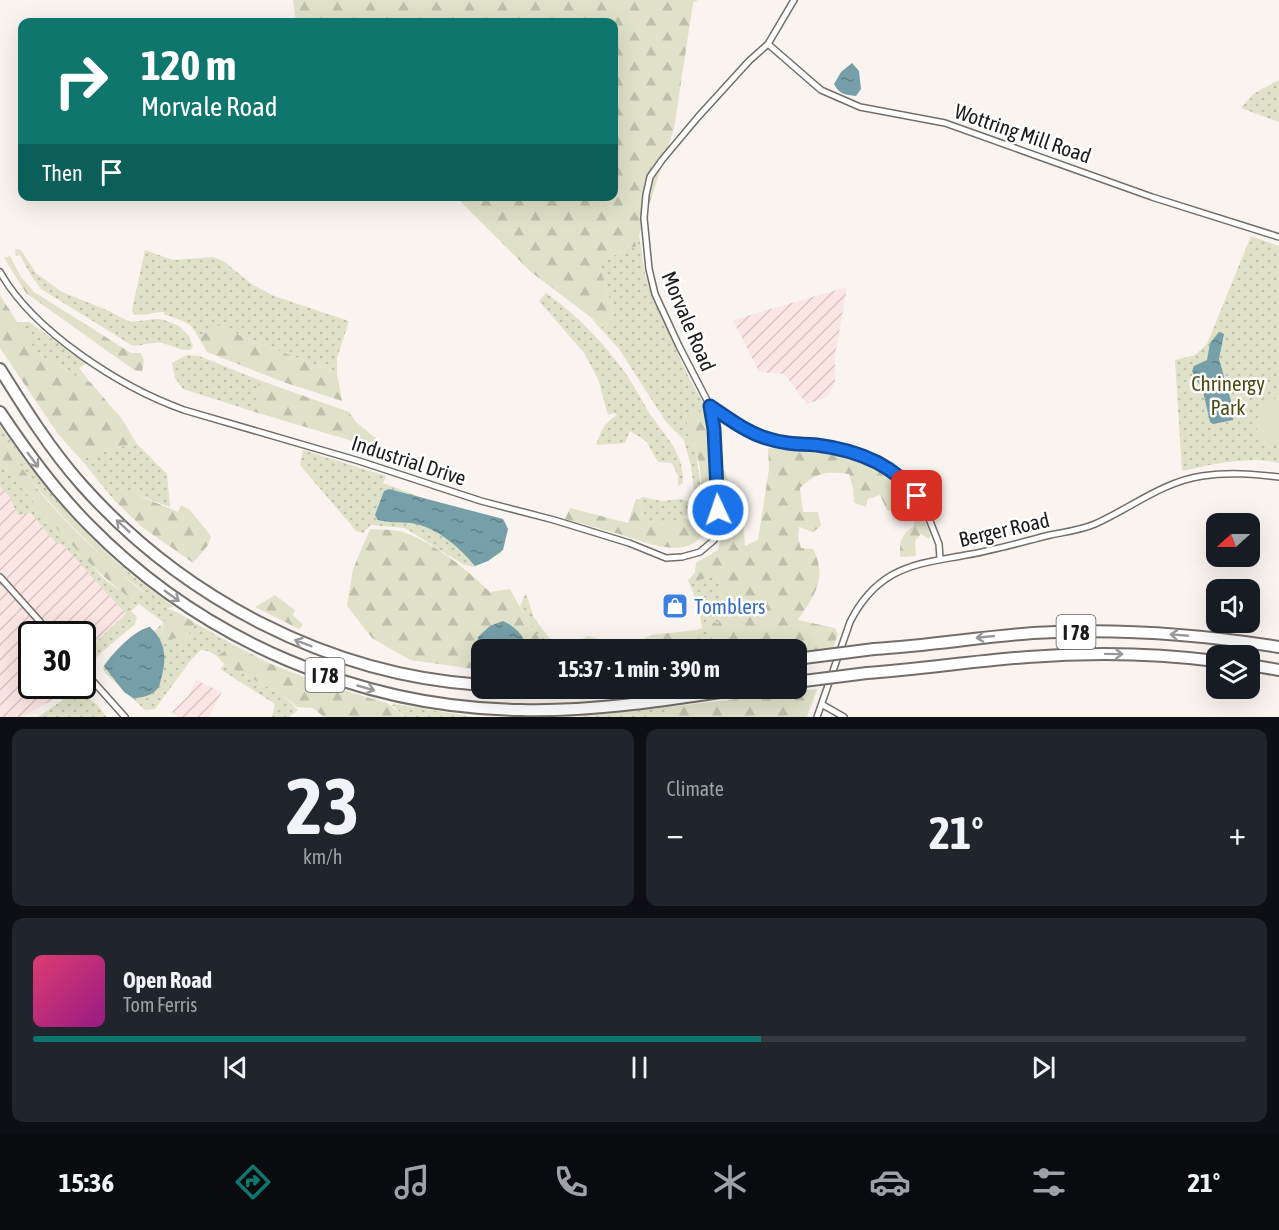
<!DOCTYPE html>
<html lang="en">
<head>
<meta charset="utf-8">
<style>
	body { margin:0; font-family:"Asap Condensed",sans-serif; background:#20242c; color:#f1f3f6; height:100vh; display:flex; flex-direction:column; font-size:22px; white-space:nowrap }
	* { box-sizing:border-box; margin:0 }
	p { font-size:20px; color:#9ea1a6 }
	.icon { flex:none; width:33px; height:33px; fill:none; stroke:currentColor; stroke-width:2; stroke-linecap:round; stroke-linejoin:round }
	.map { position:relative; height:717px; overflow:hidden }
	.details { display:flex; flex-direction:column; gap:12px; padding:12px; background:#0d0f14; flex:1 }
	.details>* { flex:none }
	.banner { position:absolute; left:18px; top:18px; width:600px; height:183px; border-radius:12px; box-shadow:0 6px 24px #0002; background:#0f766e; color:#fff; overflow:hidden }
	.needle { width:39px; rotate:249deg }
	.fabs { position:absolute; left:1206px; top:513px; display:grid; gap:12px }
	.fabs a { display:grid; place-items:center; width:54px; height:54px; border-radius:12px; background:#171b24; box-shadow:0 6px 24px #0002; font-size:30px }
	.speed { position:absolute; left:18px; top:621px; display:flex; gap:12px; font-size:30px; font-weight:700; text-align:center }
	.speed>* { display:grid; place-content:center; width:78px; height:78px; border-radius:50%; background:#171b24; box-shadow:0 6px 24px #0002; line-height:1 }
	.speed .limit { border:3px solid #111; border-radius:9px; background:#fff; color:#111 }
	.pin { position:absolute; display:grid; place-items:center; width:51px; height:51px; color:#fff; margin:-26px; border-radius:12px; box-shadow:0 3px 9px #0006 }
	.me { position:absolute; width:66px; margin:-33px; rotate:357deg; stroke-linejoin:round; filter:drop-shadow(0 0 4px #0008) }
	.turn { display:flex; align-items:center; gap:21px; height:126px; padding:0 24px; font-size:27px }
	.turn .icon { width:78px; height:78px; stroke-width:2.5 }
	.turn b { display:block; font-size:42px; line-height:51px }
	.then { display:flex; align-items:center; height:57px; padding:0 24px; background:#0003; gap:12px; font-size:22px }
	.big { font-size:45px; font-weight:700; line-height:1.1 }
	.details .card { flex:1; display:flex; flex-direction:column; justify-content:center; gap:9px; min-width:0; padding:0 21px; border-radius:12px; background:#20242c }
	.details .dial { align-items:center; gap:0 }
	.dial b { font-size:78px; line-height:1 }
	.song { display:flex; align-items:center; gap:18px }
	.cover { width:72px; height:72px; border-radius:9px; background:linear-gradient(135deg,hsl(340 70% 55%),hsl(310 70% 35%)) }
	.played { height:6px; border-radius:3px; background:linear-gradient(90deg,#0f766e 60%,#363941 60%) }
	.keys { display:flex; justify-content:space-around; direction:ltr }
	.heat { display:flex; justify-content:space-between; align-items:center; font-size:33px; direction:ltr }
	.details .tiles { flex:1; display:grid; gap:12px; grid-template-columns:1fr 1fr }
	.card:last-child { grid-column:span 2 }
	.trip { position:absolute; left:471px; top:639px; width:336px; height:60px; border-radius:12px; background:#171b24; box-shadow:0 6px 24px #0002; font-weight:700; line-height:60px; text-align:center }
	.menu { display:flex; height:96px; justify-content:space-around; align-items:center; background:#090b0e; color:#9ea1a6 }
	.menu .icon { width:42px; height:42px }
	.menu .selected { color:#0f766e }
	.menu b { font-size:27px; color:#f1f3f6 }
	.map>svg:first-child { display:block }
</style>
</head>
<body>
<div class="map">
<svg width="1279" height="717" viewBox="0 0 1279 717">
	<defs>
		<pattern id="industrial-furrows" width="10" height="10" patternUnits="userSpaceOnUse" patternTransform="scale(1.5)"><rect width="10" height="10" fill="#fce6e4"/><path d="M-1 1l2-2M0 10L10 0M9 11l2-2" fill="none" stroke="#d8c5c3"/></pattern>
		<pattern id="grass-dots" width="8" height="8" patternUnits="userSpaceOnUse" patternTransform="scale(1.5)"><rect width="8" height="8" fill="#dfe1c8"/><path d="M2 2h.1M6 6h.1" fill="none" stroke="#bfc0ab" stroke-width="1.8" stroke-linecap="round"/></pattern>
		<pattern id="forest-firs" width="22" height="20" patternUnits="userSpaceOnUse" patternTransform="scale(1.5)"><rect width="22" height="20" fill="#dfe1c8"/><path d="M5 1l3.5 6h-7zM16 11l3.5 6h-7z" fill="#bfc0ab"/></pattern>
		<pattern id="water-ripples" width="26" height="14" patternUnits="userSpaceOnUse" patternTransform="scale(1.5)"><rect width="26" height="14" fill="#769fa9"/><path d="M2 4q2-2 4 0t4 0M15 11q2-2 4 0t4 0" fill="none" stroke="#608189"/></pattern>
	</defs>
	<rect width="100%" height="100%" fill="#faf4f0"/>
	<path fill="url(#industrial-furrows)" d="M 847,287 L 835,356 L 835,382 L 827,397 L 807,404 L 784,374 L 759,372 L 733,320 Z
		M 0,468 L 128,607 L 128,618 L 83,677 L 82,634 L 32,634 L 32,686 L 73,686 L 57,697 L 23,717 L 0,717 Z
		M 196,680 L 222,692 L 209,717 L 178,717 L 172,712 L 189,695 Z"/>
	<path fill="url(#grass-dots)" d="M 1279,80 L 1279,122 L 1241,108 L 1253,94 Z
		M 639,234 L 645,274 L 654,299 L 687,374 L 707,410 L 709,422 L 686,428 L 695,444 L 702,498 L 694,489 L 691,466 L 684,440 L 666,422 L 619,349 L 591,318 L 605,328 L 614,314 L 599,264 L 627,248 L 635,247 Z
		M 1251,236 L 1279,246 L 1279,463 C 1245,456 1215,464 1182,471 L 1175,360 L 1195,355 L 1207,344 Z
		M 15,249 L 21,250 L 36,273 L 62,292 L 109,311 L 130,322 L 156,319 L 164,320 L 179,326 L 189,336 L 193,346 L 190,350 C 177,351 167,341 154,343 C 147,343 141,346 133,346 L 41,289 L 29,272 L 20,255 L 16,256 Z
		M 145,250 L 173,260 L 213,257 L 223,261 L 253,285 L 274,296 L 349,321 L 337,358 L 337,373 L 243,337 L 218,324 L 204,334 L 200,340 C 192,321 181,321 163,314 L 165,312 C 153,311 144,317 133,314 L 132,310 Z
		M 546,293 C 577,315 604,343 626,374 C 635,387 642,401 650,414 C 665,435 685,455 683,483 L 678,486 L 678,476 L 672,463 L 658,462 L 646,441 L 630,431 L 625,443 L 596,445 C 602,430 603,424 617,415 L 614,413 L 608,415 L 598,379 L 584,353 L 539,301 Z
		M 17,322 L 29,322 L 87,363 L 79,368 L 90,382 L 77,377 L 37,353 Z
		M 187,355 L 199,356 L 259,380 L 255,412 L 183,389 L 175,378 L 172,363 Z
		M 0,426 C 35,476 74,525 120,565 C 137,580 156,593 174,607 L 166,608 L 179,613 L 163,622 L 139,604 L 131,611 L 137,618 L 134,625 L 94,659 L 85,661 L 83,659 L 83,654 L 126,614 L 63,545 L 55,542 L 31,513 L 18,515 L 9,496 L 0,486 L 0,463 L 104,579 L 131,599 L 144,592 L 109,563 L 62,516 L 32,482 L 0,436 Z
		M 136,443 L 167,474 L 170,507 L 133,493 L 125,493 L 114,500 L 83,462 L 88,455 Z
		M 303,450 L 386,476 L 383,483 L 437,503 L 504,520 L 507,525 L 501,553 L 475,567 L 464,565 L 405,528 L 371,525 L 363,533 L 356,531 L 300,465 Z
		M 643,497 L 662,501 L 682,499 L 688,501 L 690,513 L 671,524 L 644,522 L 640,499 Z
		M 695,573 L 695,581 L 717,573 L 725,605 L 718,624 L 719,645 L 730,649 L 674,650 C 687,645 695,644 697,630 L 702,628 L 698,605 L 688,580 Z
		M 526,593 L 534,618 L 558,649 L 547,649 L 528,622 L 520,606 Z
		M 195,623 L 234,645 L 217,656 L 208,651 L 201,650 L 191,660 L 155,709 L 145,710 L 105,673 L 103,667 C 112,654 134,630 150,627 L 154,631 L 162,624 L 162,634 L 185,640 Z
		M 224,664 L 283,695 L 298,710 L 289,717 L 272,717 L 275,704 L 220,669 Z
		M 73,693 C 90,695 97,704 107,717 L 38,717 Z
		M 395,704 L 474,717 L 405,717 L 392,705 Z
		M 677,706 L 654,717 L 579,717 Z"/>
	<path fill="url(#forest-firs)" d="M 293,0 L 698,0 L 693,3 L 674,129 L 635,247 L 627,248 L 599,264 L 614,314 L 605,328 L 531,272 L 456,197 L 614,196 L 614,22 L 296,22 Z
		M 10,256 L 21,277 L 34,292 L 131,353 L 141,353 L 144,361 L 142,372 L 134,370 L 26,293 L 4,258 Z
		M 0,295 L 37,353 L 77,377 L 90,382 L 122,419 L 136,443 L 88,455 L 83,462 L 58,434 L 0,348 Z
		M 218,324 L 243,337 L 337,373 L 342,401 L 283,382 L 207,352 L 200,340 L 204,334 Z
		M 259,380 L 349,412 L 356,422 L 379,441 L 375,445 L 365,441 L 359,443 L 255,412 Z
		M 696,408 L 709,422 L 712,515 C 699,566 654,545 619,534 C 601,529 583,524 565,519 L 570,508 L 628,523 L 636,499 L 640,499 L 644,522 L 671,524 L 684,517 L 690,521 L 696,520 C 706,490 701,455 686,428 L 689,412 Z
		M 0,436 C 11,451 21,467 32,482 C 64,523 104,559 144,593 L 131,599 C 81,561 41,510 0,463 Z
		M 768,448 C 789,450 812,448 832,453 C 883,464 908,489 931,534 L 929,539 L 921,534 L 915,541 L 916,556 L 900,557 C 900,543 900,535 913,527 L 915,517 L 909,508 L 897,512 L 887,510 L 880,495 L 868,499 L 866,507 L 854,503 L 853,488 L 849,474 C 826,471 817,472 800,488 L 803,512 L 818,512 L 821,526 L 813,532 L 799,527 L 798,538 L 801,548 L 813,549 C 828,578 814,596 798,620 L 835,628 L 838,634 L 833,648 L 797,653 L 796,650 L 730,649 L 719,645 L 702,628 L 707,618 L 718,624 L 725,605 L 717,574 L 694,582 L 696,563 L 718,550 L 724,526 L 720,467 L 725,471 L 743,526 L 745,546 L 758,540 L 769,469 Z
		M 125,493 L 133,493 L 178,512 L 181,505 L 190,510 L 211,536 L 208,545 L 193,563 L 189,560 L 142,527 L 114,500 Z
		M 370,529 C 380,530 393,529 403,532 C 435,543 466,569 490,592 L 510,589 L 528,622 L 547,649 L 528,649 L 526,641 L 503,621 L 476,654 L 481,655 L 481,670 L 410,660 L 372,638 L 347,606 L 353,569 Z
		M 275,595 L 295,610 L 293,615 L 303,625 L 299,629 L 255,607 Z
		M 179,613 L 195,623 L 185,640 L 174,638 L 167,640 L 162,634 L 163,622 Z
		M 697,630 C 696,634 696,640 692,643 C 678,655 600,650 578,649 L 582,639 L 588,636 L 628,648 L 651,635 Z
		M 234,645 L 269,663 L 319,683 L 387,703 L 405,717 L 324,717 L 313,708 L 297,707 L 283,695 L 224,664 L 217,656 Z
		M 817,689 L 807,717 L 654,717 L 677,706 Z"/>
	<path fill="#dfe1c8" d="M 1279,397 L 1279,446 L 1256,438 C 1258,418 1257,404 1279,397 Z"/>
	<path fill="url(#water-ripples)" d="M 852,63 L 859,71 L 861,89 L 856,96 C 845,95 839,94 834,84 L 841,72 Z
		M 1219,332 L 1224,334 L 1219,359 L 1231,401 L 1233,420 L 1213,424 L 1210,422 L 1203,391 L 1192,371 L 1194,366 L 1207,360 L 1210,343 Z
		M 389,489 L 503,519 L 508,529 L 503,550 L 488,561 L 475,566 C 459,547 437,527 411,523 C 399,522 390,523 378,520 L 375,515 L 384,491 Z
		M 503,621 C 515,626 525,637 528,649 L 482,650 L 481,655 L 476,654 L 478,637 L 490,626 Z
		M 150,627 C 166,642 167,658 161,679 C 160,682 160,685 158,688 C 152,696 141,698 133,698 L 124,692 L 104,666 C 113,653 134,630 150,627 Z"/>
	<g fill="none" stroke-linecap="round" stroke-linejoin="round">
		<g stroke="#736e6a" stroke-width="8">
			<path id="minor" d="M 794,0 L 768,44 L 749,61 L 698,117 L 662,160 L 650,177 L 646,195 L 644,218 L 649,269 L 655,294 L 679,346 L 710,406 L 739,425 L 766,438 L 852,452 L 882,464 L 909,486 L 924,506 L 939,544 L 940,558
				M 768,44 L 821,90 L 860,107 L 945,123 L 1152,197 L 1279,237
				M 0,272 C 34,332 120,387 184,410 L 359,461 L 481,501 L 554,520 L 629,543 L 666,558 L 682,557 L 700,552 L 714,540 L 719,494 L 710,406
				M 0,577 L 51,634
				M 82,669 L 125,717
				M 823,705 L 844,717
				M 817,717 L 850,622 C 860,602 873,586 892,575 C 916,562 940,560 966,555 C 995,550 1022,542 1050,535 C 1065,532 1081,530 1095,524 C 1131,508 1162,482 1202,476 C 1229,472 1253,474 1279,477"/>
		</g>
		<g stroke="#736e6a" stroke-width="14">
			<path id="motorway" d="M 0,369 C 25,409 50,449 81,484 C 182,598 328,675 482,685
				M 0,412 C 27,452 55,491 90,526 C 202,640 360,708 521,710 C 596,712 672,699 747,688
				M 874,649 C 927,646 980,637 1033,633 C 1115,628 1198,634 1279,647
				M 1250,665 L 1279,670
				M 867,673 C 921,669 974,661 1028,657 C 1091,652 1154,653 1216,661"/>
		</g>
		<use href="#minor" stroke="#fff" stroke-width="5"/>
		<use href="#motorway" stroke="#fff" stroke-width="10"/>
		<g stroke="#736e6a" stroke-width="14" stroke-linecap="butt">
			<path id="motorway-bridge" d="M 796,659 L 874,649
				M 796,682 L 867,673"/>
		</g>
		<use href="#motorway-bridge" stroke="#fff" stroke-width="10"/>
	</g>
	<defs><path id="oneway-shaft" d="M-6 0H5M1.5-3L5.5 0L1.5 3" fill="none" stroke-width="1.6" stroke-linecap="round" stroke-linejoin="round" transform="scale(1.5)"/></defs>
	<g stroke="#999898">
		<use href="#oneway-shaft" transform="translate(33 460) rotate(53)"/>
		<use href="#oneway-shaft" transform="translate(123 526) rotate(-137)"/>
		<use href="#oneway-shaft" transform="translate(172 596) rotate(36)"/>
		<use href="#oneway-shaft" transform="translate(1179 635) rotate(-175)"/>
		<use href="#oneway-shaft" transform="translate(985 637) rotate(174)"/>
		<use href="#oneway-shaft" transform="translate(303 643) rotate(-159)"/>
		<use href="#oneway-shaft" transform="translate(1114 654) rotate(1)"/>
		<use href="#oneway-shaft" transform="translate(366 688) rotate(16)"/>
	</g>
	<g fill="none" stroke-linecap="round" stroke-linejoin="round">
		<g stroke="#114b97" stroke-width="15">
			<path id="route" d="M 718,510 L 714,429 L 710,406 C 728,418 746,432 766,438 C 783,444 800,444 817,445 C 856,450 893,463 917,496"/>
		</g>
		<use href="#route" stroke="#1a73e8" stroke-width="10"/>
	</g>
	<defs>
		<g id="shop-square" transform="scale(1.35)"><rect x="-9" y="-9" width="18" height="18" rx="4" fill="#3f7fe0" stroke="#fff"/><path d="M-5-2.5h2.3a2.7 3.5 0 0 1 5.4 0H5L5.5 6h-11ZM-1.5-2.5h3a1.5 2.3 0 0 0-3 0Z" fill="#fff"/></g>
	</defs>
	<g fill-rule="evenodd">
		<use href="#shop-square" x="675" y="606"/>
	</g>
	<g text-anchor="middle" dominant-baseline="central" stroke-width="5" stroke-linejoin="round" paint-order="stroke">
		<g fill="#fff" stroke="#615f5f" stroke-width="1.5">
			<rect x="1056.5" y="615" width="39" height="34" rx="4.5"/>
			<rect x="305.5" y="658" width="39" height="34" rx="4.5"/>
		</g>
		<g font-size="20" font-weight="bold" fill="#1d1b1a">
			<text x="1076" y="632">I 78</text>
			<text x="325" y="675">I 78</text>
		</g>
		<g font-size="21" fill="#1d1b1a" stroke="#fff">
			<text transform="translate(1023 133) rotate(19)">Wottring Mill Road</text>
			<text transform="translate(689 321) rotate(67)">Morvale Road</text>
			<text transform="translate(409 460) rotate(18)">Industrial Drive</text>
			<text transform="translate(1004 529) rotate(-13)">Berger Road</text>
		</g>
		<g font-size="21" fill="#4b4d13" stroke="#fff">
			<text x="1228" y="383">Chrinergy<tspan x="1228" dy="24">Park</tspan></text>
		</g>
		<g font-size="21" fill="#366cbe" stroke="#fff" text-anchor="start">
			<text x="694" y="606">Tomblers</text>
		</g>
	</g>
</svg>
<div class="fabs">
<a><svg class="needle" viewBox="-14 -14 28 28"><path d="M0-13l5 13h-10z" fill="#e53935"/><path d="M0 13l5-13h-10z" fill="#9ea1a6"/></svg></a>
<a><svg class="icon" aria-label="sound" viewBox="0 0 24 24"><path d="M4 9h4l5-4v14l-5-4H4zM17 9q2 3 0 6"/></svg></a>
<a><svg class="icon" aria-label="layers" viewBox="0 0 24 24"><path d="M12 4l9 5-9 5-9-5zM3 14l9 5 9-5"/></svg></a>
</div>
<div class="speed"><div class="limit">30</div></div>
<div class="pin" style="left:917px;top:496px;background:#d93025"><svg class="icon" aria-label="arrive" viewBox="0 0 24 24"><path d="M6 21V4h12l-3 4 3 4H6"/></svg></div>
<svg class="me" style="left:718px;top:510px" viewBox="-20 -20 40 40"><circle r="17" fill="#1a73e8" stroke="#fff" stroke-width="3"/><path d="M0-11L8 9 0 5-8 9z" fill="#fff"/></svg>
<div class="trip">15:37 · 1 min · 390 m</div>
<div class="banner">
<div class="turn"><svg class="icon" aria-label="right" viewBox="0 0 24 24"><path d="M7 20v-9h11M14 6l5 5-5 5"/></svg><div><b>120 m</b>Morvale Road</div></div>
<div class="then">Then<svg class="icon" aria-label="arrive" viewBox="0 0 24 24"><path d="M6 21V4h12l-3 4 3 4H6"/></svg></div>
</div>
</div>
<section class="details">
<div class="tiles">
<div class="card dial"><b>23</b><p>km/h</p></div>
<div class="card"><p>Climate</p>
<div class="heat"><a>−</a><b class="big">21°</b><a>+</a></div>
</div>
<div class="card">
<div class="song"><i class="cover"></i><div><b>Open Road</b><p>Tom Ferris</p></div></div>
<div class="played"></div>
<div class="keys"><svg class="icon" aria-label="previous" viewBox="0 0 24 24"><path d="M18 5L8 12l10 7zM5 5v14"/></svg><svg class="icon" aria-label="pause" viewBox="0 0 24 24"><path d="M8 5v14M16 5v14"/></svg><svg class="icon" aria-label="next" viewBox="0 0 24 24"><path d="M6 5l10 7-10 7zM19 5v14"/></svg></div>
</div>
</div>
</section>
<nav class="menu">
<b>15:36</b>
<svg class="icon selected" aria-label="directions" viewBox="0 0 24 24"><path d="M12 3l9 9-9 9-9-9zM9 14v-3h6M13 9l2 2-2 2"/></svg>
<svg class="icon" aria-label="music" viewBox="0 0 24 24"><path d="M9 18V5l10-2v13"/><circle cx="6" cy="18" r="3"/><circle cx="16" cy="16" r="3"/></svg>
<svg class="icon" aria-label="phone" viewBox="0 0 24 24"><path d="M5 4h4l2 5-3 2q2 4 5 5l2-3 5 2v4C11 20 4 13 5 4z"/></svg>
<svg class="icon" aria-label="climate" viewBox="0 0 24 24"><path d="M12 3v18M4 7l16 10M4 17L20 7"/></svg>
<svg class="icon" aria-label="car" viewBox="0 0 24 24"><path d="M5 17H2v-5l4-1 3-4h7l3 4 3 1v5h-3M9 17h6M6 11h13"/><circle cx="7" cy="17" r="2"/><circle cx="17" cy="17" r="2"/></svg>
<svg class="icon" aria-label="filters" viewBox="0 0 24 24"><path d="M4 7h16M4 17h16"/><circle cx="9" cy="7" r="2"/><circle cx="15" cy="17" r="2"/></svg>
<b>21°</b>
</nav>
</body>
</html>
